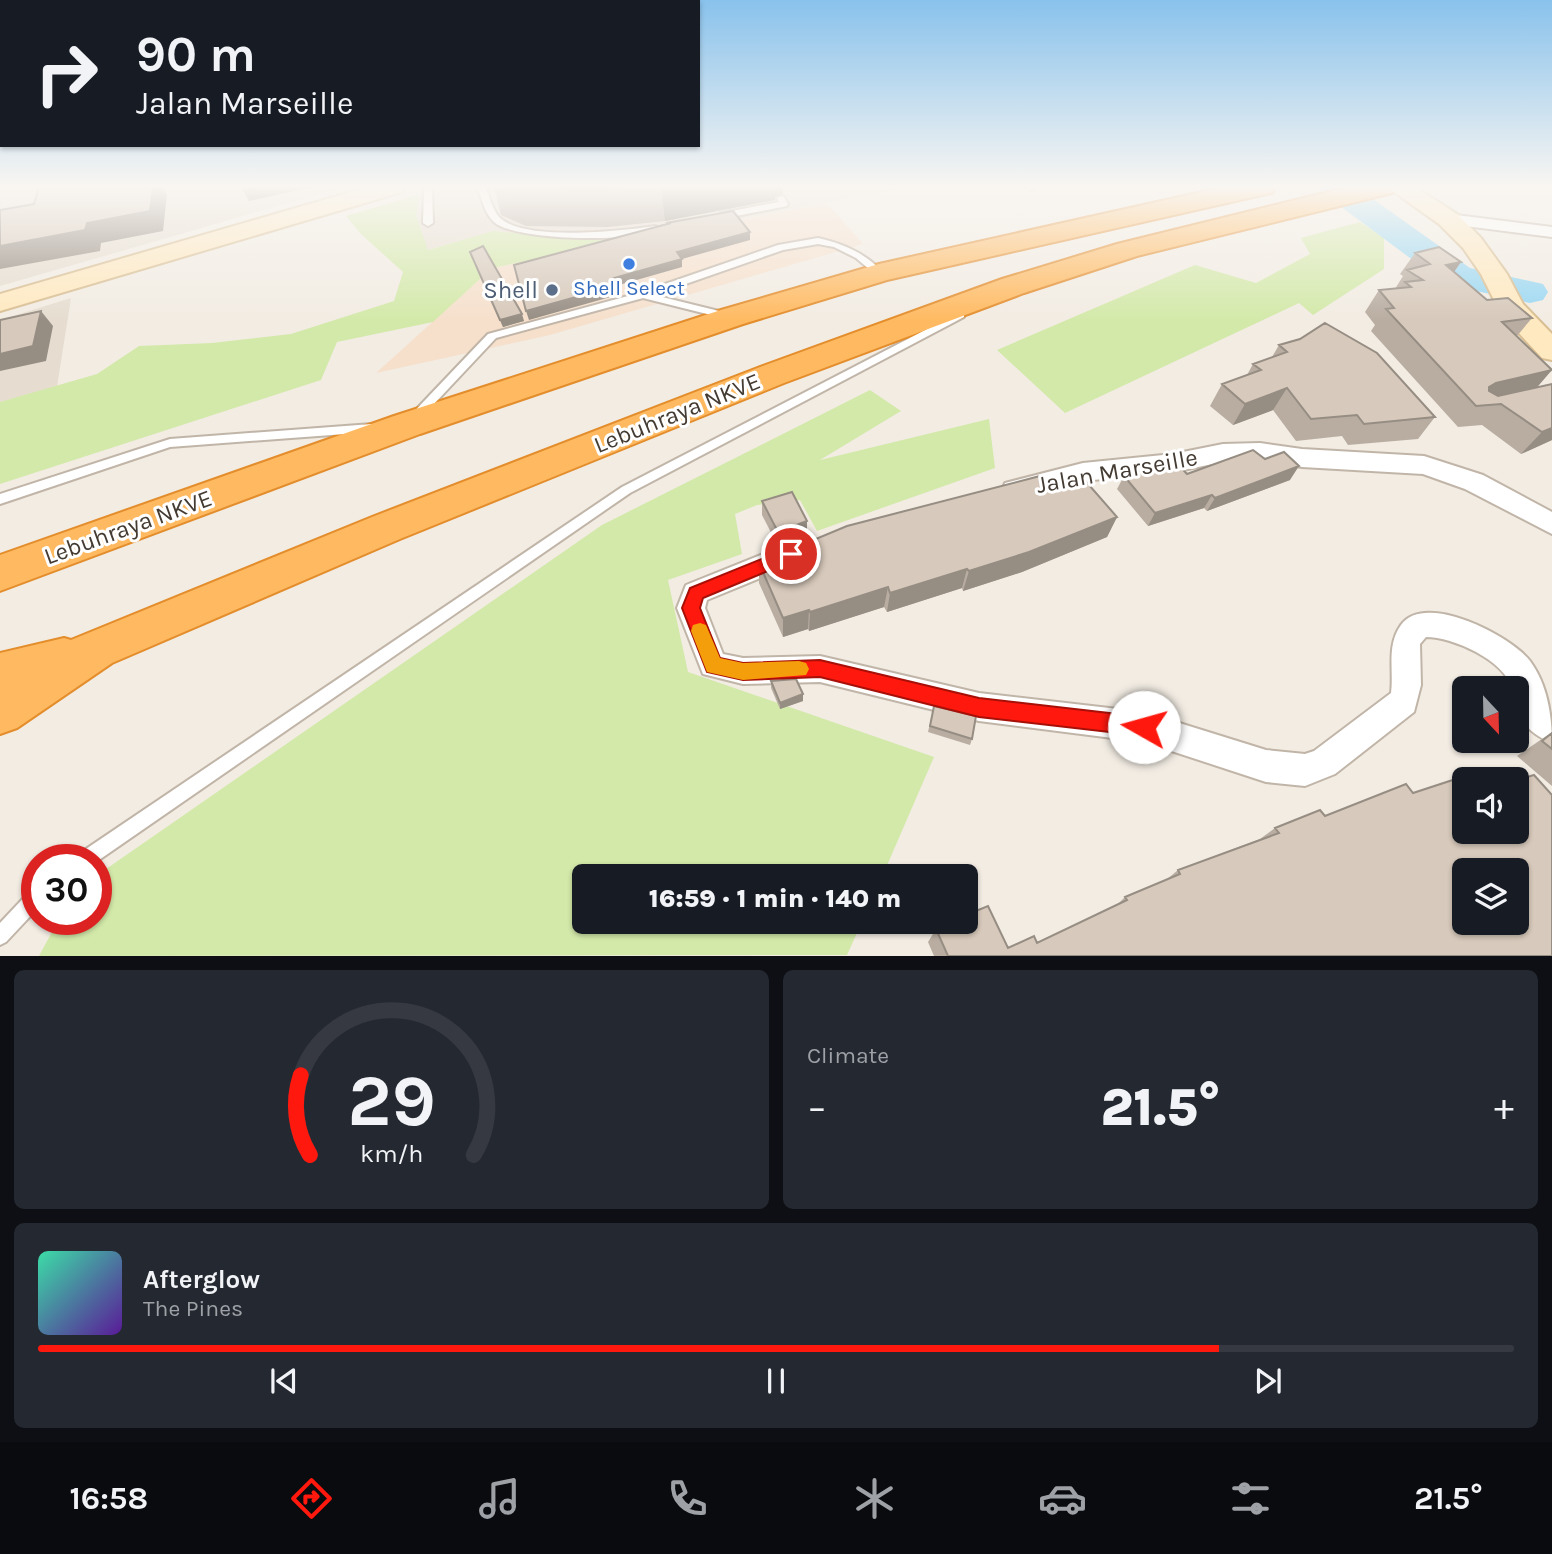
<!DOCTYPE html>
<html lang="en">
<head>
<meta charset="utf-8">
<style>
	body { margin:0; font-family:Karla,sans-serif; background:#242831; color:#f1f3f6; height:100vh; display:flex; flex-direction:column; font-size:26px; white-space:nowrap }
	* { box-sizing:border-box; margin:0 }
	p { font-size:23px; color:#9ea1a6 }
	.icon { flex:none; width:38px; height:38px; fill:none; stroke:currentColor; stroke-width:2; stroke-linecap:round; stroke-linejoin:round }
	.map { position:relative; height:956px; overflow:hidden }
	.panel { display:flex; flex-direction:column; gap:14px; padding:14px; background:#0d0f14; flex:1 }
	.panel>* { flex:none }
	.guide { position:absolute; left:0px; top:0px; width:700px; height:147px; box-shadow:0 2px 5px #0004; background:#171b24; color:#f1f3f6; overflow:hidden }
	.needle { width:46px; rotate:158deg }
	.fabs { position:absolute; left:1452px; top:676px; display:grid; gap:14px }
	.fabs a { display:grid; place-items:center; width:77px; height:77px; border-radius:10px; background:#171b24; box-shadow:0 2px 5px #0004; font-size:35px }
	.speed { position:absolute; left:21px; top:844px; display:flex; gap:14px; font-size:35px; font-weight:700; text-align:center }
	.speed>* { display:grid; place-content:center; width:91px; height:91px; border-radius:50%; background:#171b24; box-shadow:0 2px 5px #0004; line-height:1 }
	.speed .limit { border:10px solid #d22; background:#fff; color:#111 }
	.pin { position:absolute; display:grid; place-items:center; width:60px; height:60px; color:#fff; margin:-30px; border:4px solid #fff; border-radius:50%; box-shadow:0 2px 7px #0007 }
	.me { position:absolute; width:77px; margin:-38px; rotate:277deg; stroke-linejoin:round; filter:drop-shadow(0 0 5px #0008) }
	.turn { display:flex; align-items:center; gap:24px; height:147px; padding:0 21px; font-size:32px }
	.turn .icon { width:91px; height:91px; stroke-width:2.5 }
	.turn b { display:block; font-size:49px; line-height:60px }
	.big { font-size:52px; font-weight:800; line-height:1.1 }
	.panel .card { flex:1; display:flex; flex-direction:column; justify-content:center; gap:10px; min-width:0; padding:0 24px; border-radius:10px; background:#242831 }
	.panel .dial { align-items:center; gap:0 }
	.dial svg { height:182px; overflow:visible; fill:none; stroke:#363941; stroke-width:7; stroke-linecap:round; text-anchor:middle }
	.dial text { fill:#f1f3f6; stroke:none }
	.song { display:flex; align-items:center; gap:21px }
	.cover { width:84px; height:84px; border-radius:10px; background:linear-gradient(135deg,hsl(160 70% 55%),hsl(270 70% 35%)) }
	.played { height:7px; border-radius:4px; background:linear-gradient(90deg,#ff180d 80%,#363941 80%) }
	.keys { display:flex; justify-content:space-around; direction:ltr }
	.heat { display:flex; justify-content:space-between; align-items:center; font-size:38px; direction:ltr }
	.panel .tiles { flex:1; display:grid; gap:14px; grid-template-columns:1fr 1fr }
	.card:last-child { grid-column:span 2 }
	.trip { position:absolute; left:572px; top:864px; width:406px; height:70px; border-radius:10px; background:#171b24; box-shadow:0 2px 5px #0004; font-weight:800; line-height:70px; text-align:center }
	.dock { display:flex; height:112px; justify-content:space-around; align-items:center; background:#090b0e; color:#9ea1a6 }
	.dock .icon { width:49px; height:49px }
	.dock .active { color:#ff180d }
	.dock b { font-size:32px; color:#f1f3f6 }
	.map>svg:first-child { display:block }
</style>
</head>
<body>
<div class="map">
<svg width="1552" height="956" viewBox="0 0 1552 956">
	<rect width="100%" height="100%" fill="#f2ece3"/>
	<path fill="#e6ddd0" d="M 0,187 L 344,187 L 0,286 Z
		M 447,187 L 908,187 L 622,242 L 493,231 L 427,250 L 416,214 L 420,194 Z
		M 71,298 L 57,387 L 0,402 L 0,320 Z"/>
	<path fill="#f6e0cc" d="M 827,203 L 863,244 L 550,335 L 376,373 L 492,268 Z"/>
	<path fill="#d3e9a9" d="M 420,194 L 416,215 L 428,250 L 493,231 L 622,242 L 492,268 L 433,322 L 337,342 L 321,380 L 0,484 L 0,402 L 97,374 L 139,346 L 212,343 L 291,334 L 394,301 L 403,272 L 361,234 L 346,216 Z
		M 1360,222 L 1384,238 L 1384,269 L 1313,315 L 1299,303 L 1065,413 L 997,350 L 1195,265 L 1256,283 L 1310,254 L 1301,238 Z
		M 870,390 L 901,411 L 820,460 L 989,419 L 995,468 L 817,531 L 800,500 L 757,505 L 735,514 L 742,554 L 668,580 L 688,672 L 934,757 L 882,877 L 584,877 L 584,922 L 862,922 L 847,955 L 39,956 L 59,919 L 96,919 L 96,876 L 602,525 Z"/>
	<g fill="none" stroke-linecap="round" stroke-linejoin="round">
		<path fill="#9bd8f3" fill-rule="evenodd" d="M 1319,187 L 1356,187 L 1470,268 L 1543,284 L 1548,292 L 1543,300 L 1530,303 L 1445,284 L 1324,194 Z"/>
		<g stroke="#c1b5a8" stroke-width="4">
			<path id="lane" d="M 424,187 L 432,187 L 433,223 L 428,226 L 423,223 Z
				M 477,187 L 485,187 C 490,197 492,209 499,217 C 523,242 622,231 655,226 L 660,229 C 637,243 514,241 494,222 C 484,213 482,198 477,187 Z
				M 1026,187 L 1036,187 L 1032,190 Z
				M 781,196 L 784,197 L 788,204 L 787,206 L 721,219 L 717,216 L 721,213 L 779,202 L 777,199 Z
				M 818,238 C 844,244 865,253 884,273 L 879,276 L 876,275 L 856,258 L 834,247 L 818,244 L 783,250 L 654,295 L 731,314 L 731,318 L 727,319 L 643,298 L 496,338 L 418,421 L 410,421 L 408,418 L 488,334 L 639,293 L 778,245 Z
				M 960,312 L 964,313 L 964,317 L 630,493 L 96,862 L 96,859 L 78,859 L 80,853 L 622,487 Z
				M 372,424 L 378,428 L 372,432 L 170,447 L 0,504 L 0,494 L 170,439 Z
				M 37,887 L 37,909 L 6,942 L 0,945 L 0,923 L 31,890 Z"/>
		</g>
		<g stroke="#c1b5a8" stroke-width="4">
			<path id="street" d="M 1448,214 L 1552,227 L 1552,237 L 1442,223 L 1439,219 Z
				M 1260,443 L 1302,449 L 1424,456 L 1483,475 L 1552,512 L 1552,534 L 1465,489 L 1423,474 L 1302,467 L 1260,461 L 1223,462 L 1173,472 L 1083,481 L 1014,499 L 1005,497 L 1002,490 L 1005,483 L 1083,463 L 1173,454 L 1223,444 Z
				M 788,544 L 797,547 L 801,555 L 797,563 L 707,600 L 705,608 L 723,654 L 743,658 L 820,656 L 979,693 L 1144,712 L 1266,750 L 1305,754 L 1314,751 L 1391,693 C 1394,670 1386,646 1401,625 C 1425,591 1511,636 1530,661 C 1547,684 1552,715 1552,743 C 1524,731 1517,718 1517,688 L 1512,688 C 1504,660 1453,637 1426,637 L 1420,644 L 1421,685 L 1414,712 L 1335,774 L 1305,786 L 1266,782 L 1144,742 L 979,721 L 820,682 L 743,684 L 703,674 L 677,608 L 686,585 Z"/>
		</g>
		<g stroke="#d8be92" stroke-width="4">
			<path id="secondary" d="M 368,187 L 405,187 L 402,192 L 0,311 L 0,294 Z
				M 1387,187 L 1415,187 L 1457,214 L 1481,238 L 1507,274 L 1523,304 L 1552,334 L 1552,360 L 1542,358 L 1501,314 L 1481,274 L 1463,248 L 1439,224 Z"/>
		</g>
		<g stroke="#e38d2c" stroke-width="4">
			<path id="highway" d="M 1224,187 L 1275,187 L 1272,193 L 1262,195 L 887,280 L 743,324 L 420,434 L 0,591 L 0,555 L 394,416 L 721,310 L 879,264 Z
				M 1348,187 L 1395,187 L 1392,193 L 1137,256 L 1024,293 L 784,383 L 400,539 L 112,663 L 17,728 L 0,734 L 0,653 L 64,638 L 71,640 L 372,517 L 760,367 L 1002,279 L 1117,244 Z"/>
		</g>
		<use href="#lane" fill="#fff" fill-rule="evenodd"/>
		<use href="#street" fill="#fff" fill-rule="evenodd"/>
		<use href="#secondary" fill="#ffe9c0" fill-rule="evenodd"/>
		<use href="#highway" fill="#ffba61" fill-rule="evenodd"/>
	</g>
	<path fill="#b9ada1" d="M 494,187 L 783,187 L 783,194 L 775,197 L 775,200 L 665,221 L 608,227 L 526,226 L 501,215 Z
		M 470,252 L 524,321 L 503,327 Z
		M 1415,253 L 1461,262 L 1454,272 L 1487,300 L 1532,318 L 1517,336 L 1537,387 L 1552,384 L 1552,440 L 1521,454 L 1482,425 L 1458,427 L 1371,331 L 1375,325 L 1365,312 L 1379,290 L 1395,289 L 1403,276 L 1400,274 Z
		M 1279,345 L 1435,417 L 1418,439 L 1348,445 L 1342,436 L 1296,441 L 1273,410 L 1233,425 L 1210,406 L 1222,384 L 1247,375 L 1253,364 L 1272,357 Z
		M 1187,474 L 1290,480 L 1207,511 L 1204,508 L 1148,526 L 1117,489 L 1124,476 Z
		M 1050,489 L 1117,517 L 1107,537 L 1022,572 L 963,591 L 962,588 L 887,612 L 884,607 L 809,631 L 808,629 L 783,637 L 759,583 L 759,563 L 782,555 L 782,553 Z
		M 762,501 L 807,521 L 807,535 L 778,546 L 762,515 Z
		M 771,681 L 803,701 L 780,709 L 771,688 Z
		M 934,706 L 972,739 L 970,745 L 928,732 Z
		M 1552,732 L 1552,786 L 1517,756 Z
		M 1325,816 L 1552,956 L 934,956 L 928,942 L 936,929 L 1008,948 L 1037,943 L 1117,905 L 1125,897 L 1166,880 L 1178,870 L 1260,839 L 1275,828 Z"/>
	<path fill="#968d83" d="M 153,187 L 163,187 L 167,194 L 163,231 L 101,243 L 100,251 L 0,269 L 0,246 L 87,223 Z
		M 241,187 L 312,187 L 249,201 Z
		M 661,187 L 783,187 L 783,194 L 775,197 L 775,200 L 665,221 Z
		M 750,232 L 750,240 L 682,259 L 682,267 L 619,285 L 621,294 L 529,320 L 526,311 L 614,278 L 677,252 Z
		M 1461,262 L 1446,283 L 1446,265 Z
		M 41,311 L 53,326 L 46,361 L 0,371 L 0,354 Z
		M 522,314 L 524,321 L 503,327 L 500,320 Z
		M 1552,370 L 1533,392 L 1477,404 L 1489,387 L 1496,383 Z
		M 1287,388 L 1273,410 L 1233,425 L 1245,404 Z
		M 1552,428 L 1552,440 L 1521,454 L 1542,432 Z
		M 1299,466 L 1290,480 L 1207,511 L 1215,498 Z
		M 1212,495 L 1204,508 L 1148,526 L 1155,513 Z
		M 1117,517 L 1107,537 L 1022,572 L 963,591 L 969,571 Z
		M 807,521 L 807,535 L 778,546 L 778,532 Z
		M 967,569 L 962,588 L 887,612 L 890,593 Z
		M 888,587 L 884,607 L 809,631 L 810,612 Z
		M 809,610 L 808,629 L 783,637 L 783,618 Z
		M 803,694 L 803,701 L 780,709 L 780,703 Z"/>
	<path fill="#d7c9bb" stroke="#968d83" stroke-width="2" fill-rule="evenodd" d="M 39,187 L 153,187 L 150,211 L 87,223 L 85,230 L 0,246 L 0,210 L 34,204 Z
		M 514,187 L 621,187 L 601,189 Z
		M 733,211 L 750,232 L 677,252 L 682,259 L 614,278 L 619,285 L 526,311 L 514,265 L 671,223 L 666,223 Z
		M 483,246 L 522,314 L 500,320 L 470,252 Z
		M 1439,247 L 1461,262 L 1446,265 L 1487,300 L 1508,298 L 1532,318 L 1502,322 L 1552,370 L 1496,383 L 1489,387 L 1489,391 L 1498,396 L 1552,384 L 1552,428 L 1542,432 L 1501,404 L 1476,406 L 1386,309 L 1394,308 L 1379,290 L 1411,287 L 1405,282 L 1423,280 L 1407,270 L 1430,264 L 1415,253 Z
		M 41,311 L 33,346 L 0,354 L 0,320 Z
		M 1325,323 L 1377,353 L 1435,417 L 1364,424 L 1357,415 L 1311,419 L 1287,388 L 1245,404 L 1222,384 L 1261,370 L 1253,364 L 1287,352 L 1279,345 L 1300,339 Z
		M 1253,450 L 1265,459 L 1284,452 L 1299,466 L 1215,498 L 1212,495 L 1155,513 L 1124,476 L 1175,461 L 1187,474 Z
		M 1040,476 L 1050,489 L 1082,477 L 1117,517 L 1029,552 L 969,571 L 967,569 L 890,593 L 888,587 L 810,612 L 809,610 L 783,618 L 759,563 L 784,555 L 782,553 L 847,526 Z
		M 792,492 L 807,521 L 778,532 L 762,501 Z
		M 796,679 L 803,694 L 780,703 L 771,681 Z
		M 934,706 L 976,716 L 972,739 L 930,726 Z
		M 1552,733 L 1552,749 L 1542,741 Z
		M 1534,775 L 1552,795 L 1552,956 L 948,956 L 936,929 L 951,922 L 966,922 L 966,915 L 988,906 L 1008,948 L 1034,936 L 1037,943 L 1127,900 L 1125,897 L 1180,874 L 1178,870 L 1279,833 L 1275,828 L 1320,810 L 1325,816 L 1406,784 L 1413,793 L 1465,776 L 1468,779 L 1465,779 L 1465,831 L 1517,831 L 1517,780 ZM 1465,870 L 1517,870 L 1517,922 L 1465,922 Z"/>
	<linearGradient id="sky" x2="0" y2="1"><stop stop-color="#89c2ec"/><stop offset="0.58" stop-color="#f9f6f2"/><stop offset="1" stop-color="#f9f6f2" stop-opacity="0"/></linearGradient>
	<rect width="1552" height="321" fill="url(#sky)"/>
	<path fill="#ff180d" stroke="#a61008" stroke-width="2" d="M 791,547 L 797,549 L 800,554 L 797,559 L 703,598 L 700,608 L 720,658 L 743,663 L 820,660 L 979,698 L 1144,717 L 1151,720 L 1154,727 L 1151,733 L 1144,736 L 979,717 L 820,677 L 743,680 L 707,672 L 682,608 L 690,588 Z"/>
	<path fill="#f59e0b" d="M 700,623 L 706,625 L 720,658 L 743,663 L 799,661 L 806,663 L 809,669 L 806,675 L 743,680 L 707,672 L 691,631 L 693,625 Z"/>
	<circle fill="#3f7fe0" stroke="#fff" stroke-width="2.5" cx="629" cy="264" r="7"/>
	<circle fill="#5c6f8a" stroke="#fff" stroke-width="2.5" cx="552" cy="290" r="7"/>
	<g text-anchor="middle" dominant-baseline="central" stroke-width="6" stroke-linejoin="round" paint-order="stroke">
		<g font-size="21" fill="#366cbe" stroke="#fff">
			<text x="629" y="288">Shell Select</text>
		</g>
		<g font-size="24" fill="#4e5e75" stroke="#fff" text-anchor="end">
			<text x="538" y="290">Shell</text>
		</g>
		<g font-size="24" fill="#443b33" stroke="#fff">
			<text transform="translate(677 413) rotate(-22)">Lebuhraya NKVE</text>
			<text transform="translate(1117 471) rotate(-10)">Jalan Marseille</text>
			<text transform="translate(128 527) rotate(-20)">Lebuhraya NKVE</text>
		</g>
	</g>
</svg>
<div class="fabs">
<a><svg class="needle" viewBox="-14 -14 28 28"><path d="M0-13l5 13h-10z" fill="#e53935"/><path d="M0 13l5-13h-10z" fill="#9ea1a6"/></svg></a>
<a><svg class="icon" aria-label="sound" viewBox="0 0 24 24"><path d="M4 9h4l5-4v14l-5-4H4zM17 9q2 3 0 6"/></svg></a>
<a><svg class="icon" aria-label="layers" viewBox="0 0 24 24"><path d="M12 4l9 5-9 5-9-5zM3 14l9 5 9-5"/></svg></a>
</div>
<div class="speed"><div class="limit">30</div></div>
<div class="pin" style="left:791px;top:554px;background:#d93025"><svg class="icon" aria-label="arrive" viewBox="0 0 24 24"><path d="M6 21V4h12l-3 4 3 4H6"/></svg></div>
<svg class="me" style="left:1144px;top:727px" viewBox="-20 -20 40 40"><circle r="19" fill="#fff"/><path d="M0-13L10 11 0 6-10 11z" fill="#ff180d"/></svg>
<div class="trip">16:59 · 1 min · 140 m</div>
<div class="guide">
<div class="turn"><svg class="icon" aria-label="right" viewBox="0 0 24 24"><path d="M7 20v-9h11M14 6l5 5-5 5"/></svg><div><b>90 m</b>Jalan Marseille</div></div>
</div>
</div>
<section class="panel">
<div class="tiles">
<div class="card dial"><svg viewBox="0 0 100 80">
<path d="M14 69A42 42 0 1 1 86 69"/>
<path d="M14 69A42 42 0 0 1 10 34" stroke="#ff180d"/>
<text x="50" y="56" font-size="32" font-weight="700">29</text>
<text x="50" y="72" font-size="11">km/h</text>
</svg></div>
<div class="card"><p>Climate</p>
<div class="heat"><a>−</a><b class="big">21.5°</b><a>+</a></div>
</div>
<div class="card">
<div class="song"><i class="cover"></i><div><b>Afterglow</b><p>The Pines</p></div></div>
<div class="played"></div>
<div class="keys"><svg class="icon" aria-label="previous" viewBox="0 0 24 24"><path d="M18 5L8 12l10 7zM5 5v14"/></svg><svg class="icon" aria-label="pause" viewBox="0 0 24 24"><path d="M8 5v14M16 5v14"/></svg><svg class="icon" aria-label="next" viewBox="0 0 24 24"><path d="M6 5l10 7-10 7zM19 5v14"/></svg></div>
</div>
</div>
</section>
<nav class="dock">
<b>16:58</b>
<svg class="icon active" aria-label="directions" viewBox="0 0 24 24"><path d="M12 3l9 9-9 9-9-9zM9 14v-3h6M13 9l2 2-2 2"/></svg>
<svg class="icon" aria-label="music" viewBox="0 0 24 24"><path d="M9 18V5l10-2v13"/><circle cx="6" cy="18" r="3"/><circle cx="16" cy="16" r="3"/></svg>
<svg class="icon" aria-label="phone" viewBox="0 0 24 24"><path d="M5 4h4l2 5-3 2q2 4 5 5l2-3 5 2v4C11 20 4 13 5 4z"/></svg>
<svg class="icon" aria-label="climate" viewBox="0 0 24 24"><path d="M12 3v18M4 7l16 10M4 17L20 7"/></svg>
<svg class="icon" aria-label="car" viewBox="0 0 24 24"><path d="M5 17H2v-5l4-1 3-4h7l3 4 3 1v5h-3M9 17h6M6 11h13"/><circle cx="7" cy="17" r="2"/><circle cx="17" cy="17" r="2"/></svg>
<svg class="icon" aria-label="filters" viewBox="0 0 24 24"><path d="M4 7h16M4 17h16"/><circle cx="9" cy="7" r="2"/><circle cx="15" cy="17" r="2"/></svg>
<b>21.5°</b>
</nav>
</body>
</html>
